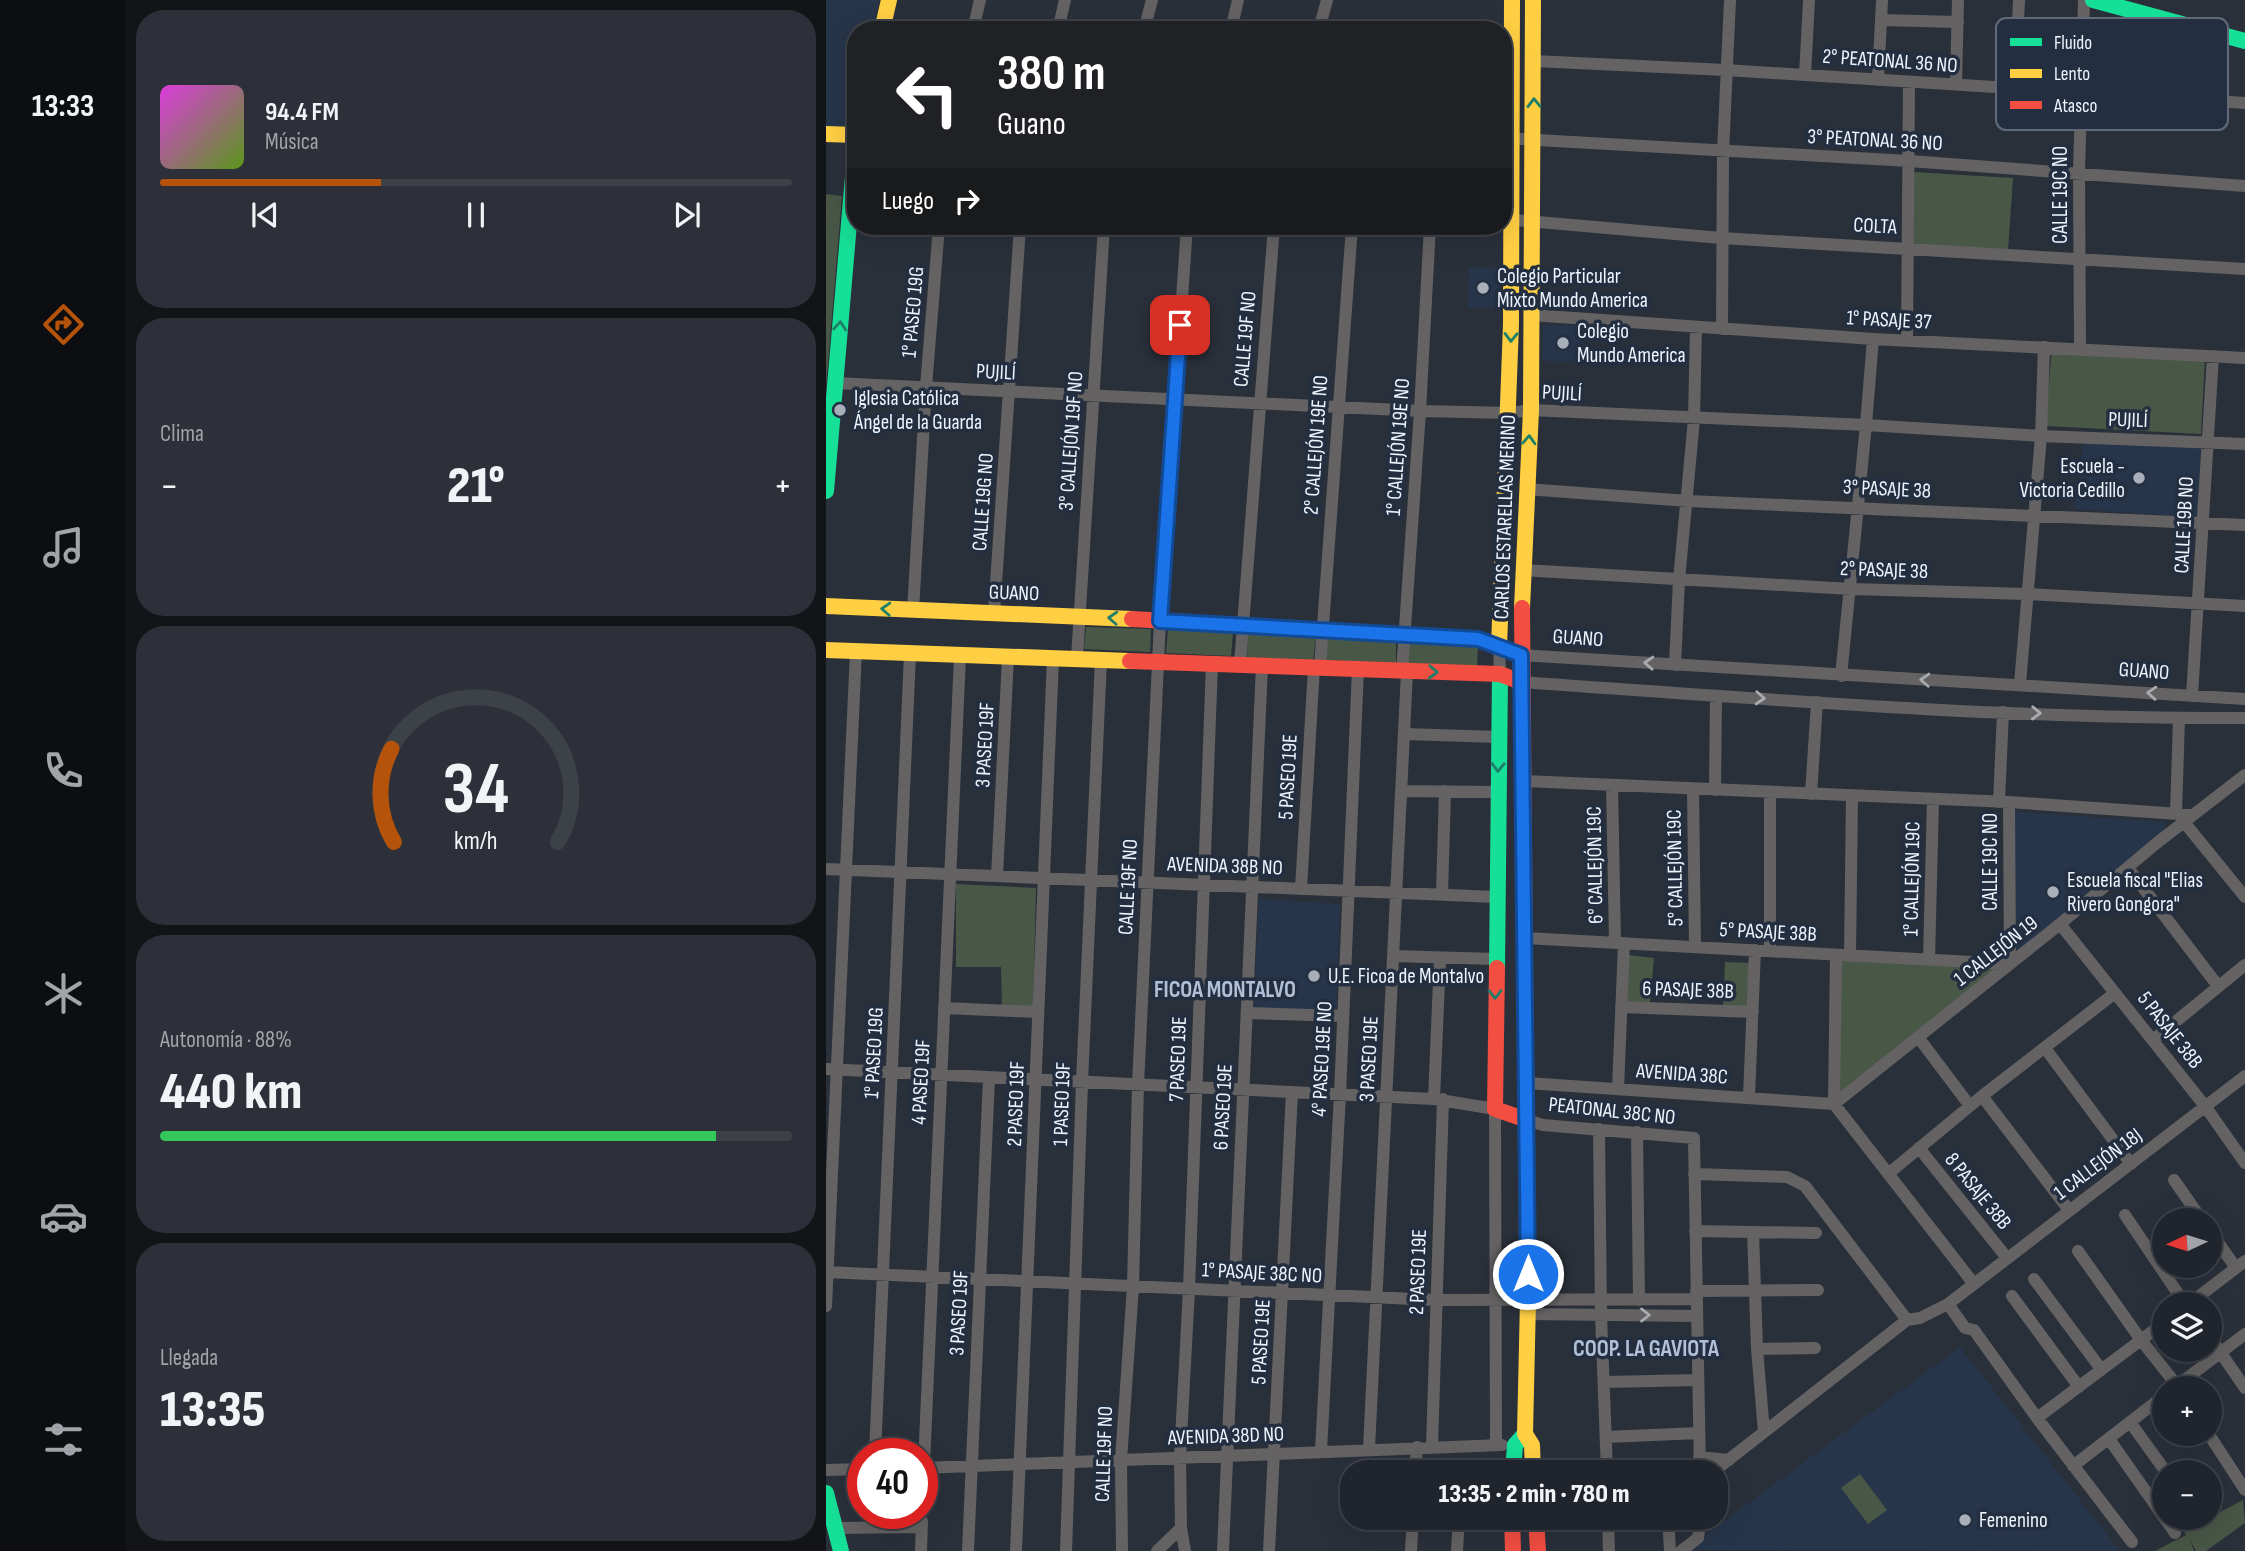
<!DOCTYPE html>
<html lang="es">
<head>
<meta charset="utf-8">
<style>
	body { margin:0; font-family:"Sofia Sans Condensed",sans-serif; background:#2d3038; color:#f1f3f6; height:100vh; display:flex; flex-direction:column; font-size:26px; white-space:nowrap }
	* { box-sizing:border-box; margin:0 }
	p { font-size:23px; color:#a2a4a9 }
	.icon { flex:none; width:38px; height:38px; fill:none; stroke:currentColor; stroke-width:2; stroke-linecap:round; stroke-linejoin:round }
	.map { position:relative; flex:1; overflow:hidden }
	.side { display:flex; flex-direction:column; gap:10px; padding:10px; background:#121418; width:700px }
	.side>* { flex:none }
	.guide { position:absolute; left:21px; top:21px; width:665px; height:214px; border-radius:28px; box-shadow:0 7px 28px #0002,0 0 0 2px #3d4148; background:#202124; color:#fff; overflow:hidden }
	.needle { width:46px; rotate:266deg }
	.tools { position:absolute; left:1326px; top:1208px; display:grid; gap:14px }
	.tools a { display:grid; place-items:center; width:70px; height:70px; border-radius:50%; background:#20242c; box-shadow:0 7px 28px #0002,0 0 0 2px #3d4148; font-size:35px }
	.speed { position:absolute; left:21px; top:1438px; display:flex; gap:14px; font-size:35px; font-weight:700; text-align:center }
	.speed>* { display:grid; place-content:center; width:91px; height:91px; border-radius:50%; background:#20242c; box-shadow:0 7px 28px #0002,0 0 0 2px #3d4148; line-height:1 }
	.speed .limit { border:10px solid #d22; background:#fff; color:#111 }
	.pin { position:absolute; display:grid; place-items:center; width:60px; height:60px; color:#fff; margin:-30px; border-radius:14px; box-shadow:0 4px 10px #0006 }
	.me { position:absolute; width:77px; margin:-38px; rotate:0deg; stroke-linejoin:round; filter:drop-shadow(0 0 5px #0008) }
	.turn { display:flex; align-items:center; gap:24px; height:147px; padding:0 35px; font-size:32px }
	.turn .icon { width:91px; height:91px; stroke-width:2.5 }
	.turn b { display:block; font-size:49px; line-height:60px }
	.then { display:flex; align-items:center; height:66px; padding:0 35px; background:#0003; gap:14px; font-size:26px }
	.big { font-size:52px; font-weight:800; line-height:1.1 }
	.side .card { flex:1; display:flex; flex-direction:column; justify-content:center; gap:10px; min-width:0; padding:0 24px; border-radius:28px; background:#2d3038 }
	.side .dial { align-items:center; gap:0 }
	.dial svg { height:182px; overflow:visible; fill:none; stroke:#3d4148; stroke-width:7; stroke-linecap:round; text-anchor:middle }
	.dial text { fill:#f1f3f6; stroke:none }
	.song { display:flex; align-items:center; gap:21px }
	.cover { width:84px; height:84px; border-radius:10px; background:linear-gradient(135deg,hsl(300 70% 55%),hsl(90 70% 35%)) }
	.played { height:7px; border-radius:4px; background:linear-gradient(90deg,#b45309 35%,#3d4148 35%) }
	.keys { display:flex; justify-content:space-around; direction:ltr }
	.heat { display:flex; justify-content:space-between; align-items:center; font-size:38px; direction:ltr }
	.charge { height:10px; border-radius:5px; background:linear-gradient(90deg,#34c759 88%,#3d4148 0) }
	.trip { position:absolute; left:514px; top:1460px; width:388px; height:70px; border-radius:28px; background:#20242c; box-shadow:0 7px 28px #0002,0 0 0 2px #3d4148; font-weight:800; line-height:70px; text-align:center }
	main { display:flex; flex:1; min-height:0 }
	.dock { display:flex; flex-direction:column; width:126px; justify-content:space-around; align-items:center; background:#0d0e12; color:#a2a4a9 }
	.dock .icon { width:49px; height:49px }
	.dock .on { color:#b45309 }
	.dock b { font-size:32px; color:#f1f3f6 }
	.map>svg:first-child { display:block }
</style>
</head>
<body>
<main>
<nav class="dock">
<b>13:33</b>
<svg class="icon on" aria-label="directions" viewBox="0 0 24 24"><path d="M12 3l9 9-9 9-9-9zM9 14v-3h6M13 9l2 2-2 2"/></svg>
<svg class="icon" aria-label="music" viewBox="0 0 24 24"><path d="M9 18V5l10-2v13"/><circle cx="6" cy="18" r="3"/><circle cx="16" cy="16" r="3"/></svg>
<svg class="icon" aria-label="phone" viewBox="0 0 24 24"><path d="M5 4h4l2 5-3 2q2 4 5 5l2-3 5 2v4C11 20 4 13 5 4z"/></svg>
<svg class="icon" aria-label="climate" viewBox="0 0 24 24"><path d="M12 3v18M4 7l16 10M4 17L20 7"/></svg>
<svg class="icon" aria-label="car" viewBox="0 0 24 24"><path d="M5 17H2v-5l4-1 3-4h7l3 4 3 1v5h-3M9 17h6M6 11h13"/><circle cx="7" cy="17" r="2"/><circle cx="17" cy="17" r="2"/></svg>
<svg class="icon" aria-label="filters" viewBox="0 0 24 24"><path d="M4 7h16M4 17h16"/><circle cx="9" cy="7" r="2"/><circle cx="15" cy="17" r="2"/></svg>
</nav>
<section class="side">
<div class="card">
<div class="song"><i class="cover"></i><div><b>94.4 FM</b><p>Música</p></div></div>
<div class="played"></div>
<div class="keys"><svg class="icon" aria-label="previous" viewBox="0 0 24 24"><path d="M18 5L8 12l10 7zM5 5v14"/></svg><svg class="icon" aria-label="pause" viewBox="0 0 24 24"><path d="M8 5v14M16 5v14"/></svg><svg class="icon" aria-label="next" viewBox="0 0 24 24"><path d="M6 5l10 7-10 7zM19 5v14"/></svg></div>
</div>
<div class="card"><p>Clima</p>
<div class="heat"><a>−</a><b class="big">21°</b><a>+</a></div>
</div>
<div class="card dial"><svg viewBox="0 0 100 80">
<path d="M14 69A42 42 0 1 1 86 69"/>
<path d="M14 69A42 42 0 0 1 13 28" stroke="#b45309"/>
<text x="50" y="56" font-size="32" font-weight="700">34</text>
<text x="50" y="72" font-size="11">km/h</text>
</svg></div>
<div class="card"><p>Autonomía · 88%</p><b class="big">440 km</b><div class="charge"></div></div>
<div class="card"><p>Llegada</p><b class="big">13:35</b></div>
</section>
<div class="map">
<svg width="1419" height="1551" viewBox="0 0 1419 1551">
	<rect width="100%" height="100%" fill="#2a303a"/>
	<path fill="#27354a" d="M 0,0 L 53,0 L 47,30 L 30,30 L 30,111 L 24,135 L 0,134 Z
		M 643,267 L 673,268 L 672,308 L 642,308 Z
		M 717,325 L 757,326 L 756,362 L 716,361 Z
		M 1257,439 L 1375,447 L 1371,517 L 1249,509 Z
		M 1189,812 L 1339,822 L 1339,829 L 1189,956 Z
		M 433,899 L 514,904 L 510,1012 L 428,1008 Z
		M 1134,1347 L 1294,1551 L 859,1550 Z"/>
	<path fill="#495747" d="M 1088,172 L 1187,178 L 1182,250 L 1086,245 Z
		M 0,194 L 16,196 L 0,387 Z
		M 1226,349 L 1379,358 L 1375,434 L 1219,426 Z
		M 260,627 L 325,629 L 324,652 L 258,649 Z
		M 342,629 L 407,632 L 405,656 L 340,653 Z
		M 422,632 L 490,635 L 487,663 L 421,660 Z
		M 500,636 L 570,639 L 570,663 L 499,660 Z
		M 582,642 L 652,644 L 651,667 L 581,664 Z
		M 130,884 L 210,888 L 207,1008 L 176,1007 L 175,967 L 130,967 Z
		M 803,955 L 828,958 L 824,1002 L 799,1002 Z
		M 1013,959 L 1174,967 L 1011,1094 Z
		M 899,962 L 923,963 L 921,1008 L 897,1008 Z
		M 1034,1474 L 1061,1510 L 1042,1524 L 1015,1488 Z
		M 1417,1500 L 1419,1523 L 1380,1551 L 1370,1551 L 1364,1540 L 1368,1551 L 1329,1551 L 1360,1535 L 1358,1531 Z"/>
	<g fill="none" stroke-linecap="round" stroke-linejoin="round">
		<path stroke="#646263" stroke-width="12" d="M 1055,20 L 1132,22
			M 147,30 L 154,0
			M 232,30 L 239,0
			M 318,30 L 326,0
			M 405,30 L 412,0
			M 493,30 L 501,0
			M 707,61 L 900,70 L 1419,103
			M 979,75 L 983,0
			M 1052,80 L 1056,0
			M 1130,84 L 1132,0
			M 1189,89 L 1193,0
			M 677,138 L 1083,161 L 1419,186
			M 677,219 L 895,238 L 1419,269
			M 705,315 L 1047,339 L 1419,358
			M 896,329 L 897,152 L 904,0
			M 1081,340 L 1083,82
			M 1254,348 L 1253,172 L 1258,0
			M 9,383 L 594,411 L 684,413 L 705,410 L 1040,425 L 1215,436 L 1419,444
			M 700,489 L 862,501 L 1419,525
			M 696,570 L 1025,589 L 1201,594 L 1419,606
			M 87,611 L 100,387 L 113,226
			M 168,613 L 194,226
			M 673,647 L 674,674
			M 695,655 L 1419,699
			M 251,658 L 278,226
			M 414,664 L 448,226
			M 849,665 L 853,580 L 868,419 L 870,327
			M 494,667 L 526,226
			M 576,671 L 594,411 L 604,226
			M 1015,676 L 1040,425 L 1047,339
			M 695,682 C 936,699 1178,719 1419,718
			M 1194,684 L 1215,436 L 1218,347
			M 1366,696 L 1387,356
			M 578,734 L 672,737
			M 696,781 L 1183,802 L 1367,815
			M 786,785 L 789,943
			M 867,789 L 869,947
			M 889,790 L 890,696
			M 575,791 L 671,792
			M 944,792 L 944,951
			M 985,794 L 991,702
			M 1173,802 L 1177,712
			M 1183,802 L 1184,964
			M 1350,813 L 1353,719
			M 1358,822 L 1419,897
			M 1302,868 L 1392,986
			M 0,869 L 670,897
			M 171,876 L 182,657
			M 475,889 L 488,667
			M 616,894 L 619,791
			M 1234,924 L 1379,1106 L 1419,1163
			M 699,938 L 1184,964
			M 1010,955 L 1008,1104 L 1148,1284
			M 567,956 L 669,959
			M 1024,956 L 1026,796
			M 1103,960 L 1107,799
			M 795,1007 L 927,1012
			M 118,1008 L 212,1012
			M 421,1013 L 517,1016
			M 1092,1037 L 1144,1106
			M 1327,1040 L 1419,965
			M 1219,1048 L 1305,1164
			M 0,1069 L 608,1099 L 669,1109 L 670,1445
			M 701,1083 L 1008,1104 L 1234,924 L 1332,842 L 1419,775
			M 792,1089 L 798,943
			M 1156,1096 L 1243,1210
			M 923,1097 L 929,950
			M 608,1099 L 614,958
			M 701,1120 L 717,1125 L 868,1138 L 874,1472
			M 773,1129 L 775,1315 L 781,1472
			M 811,1132 L 813,1300
			M 1093,1148 L 1181,1258
			M 868,1174 L 961,1177 L 979,1186 L 1081,1320
			M 1062,1174 L 1156,1096 L 1289,993
			M 1348,1180 L 1376,1220
			M 1299,1215 L 1359,1304
			M 869,1231 L 990,1233
			M 1384,1231 L 1410,1268
			M 927,1232 L 931,1349 L 938,1432
			M 1252,1251 L 1315,1340 L 1353,1388
			M 0,1272 L 610,1300 L 870,1299
			M 1208,1279 L 1275,1369
			M 870,1291 L 992,1290
			M 1186,1296 L 1253,1387
			M 1122,1304 L 1139,1328 L 1148,1330 L 1211,1418 L 1306,1542
			M 1363,1304 L 1419,1261
			M 0,1306 L 30,651
			M 702,1314 L 870,1316
			M 1384,1337 L 1419,1388
			M 931,1349 L 989,1348
			M 779,1382 L 872,1380
			M 1348,1388 L 1419,1334
			M 1211,1418 L 1339,1322
			M 1304,1422 L 1340,1472
			M 1382,1433 L 1419,1490
			M 780,1437 L 873,1433
			M 1283,1439 L 1349,1533
			M 606,1446 L 617,1099
			M 543,1449 L 581,671
			M 495,1451 L 514,1094 L 532,669
			M 49,1454 L 84,654
			M 873,1457 L 903,1460
			M 1247,1466 L 1339,1395
			M 96,1468 L 676,1445
			M 0,1470 L 37,1469
			M 781,1470 L 873,1466
			M 589,1472 L 591,1447
			M 634,1472 L 635,1466
			M 887,1472 L 1081,1320 L 1094,1318 L 1122,1304 L 1419,1076
			M 96,1509 L 134,656
			M 782,1517 L 783,1551
			M 842,1517 L 844,1551
			M 1372,1517 L 1373,1518
			M 10,1528 L 96,1527
			M 95,1551 L 96,1521
			M 142,1551 L 163,1078
			M 190,1551 L 227,658
			M 240,1551 L 256,1082 L 275,659
			M 296,1551 L 295,1460 L 307,1286 L 312,1085 L 334,621 L 361,226
			M 331,1551 L 355,1528
			M 359,1551 L 355,1528 L 354,1457 L 363,1289 L 386,663
			M 397,1551 L 436,665
			M 443,1551 L 466,1092
			M 585,1551 L 587,1517
			M 631,1551 L 633,1517
			M 855,1551 L 872,1538 L 875,1517"/>
		<path stroke="#16e098" stroke-width="16" d="M 1267,0 L 1419,41
			M 0,491 L 30,142
			M 671,968 L 674,674
			M 687,1472 L 689,1445 L 699,1434
			M 0,1493 L 15,1551"/>
		<path stroke="#ffcf43" stroke-width="16" d="M 56,30 L 63,0
			M 0,134 L 30,135
			M 0,606 L 306,619
			M 696,608 L 705,410 L 707,0
			M 673,647 L 685,324 L 686,0
			M 0,650 L 304,661
			M 700,1074 L 702,1300 L 699,1434 L 706,1445 L 707,1472"/>
		<path stroke="#f24e42" stroke-width="16" d="M 696,608 L 700,1074
			M 306,619 L 652,639 L 695,655
			M 304,661 L 674,674 L 695,682
			M 671,968 L 669,1109 L 701,1120
			M 686,1517 L 687,1551
			M 710,1517 L 712,1551"/>
	</g>
	<defs><path id="oneway-chevron" d="M-2-3.5L2.5 0L-2 3.5" fill="none" stroke-width="1.6" stroke-linecap="round" stroke-linejoin="round" transform="scale(1.75)"/></defs>
	<g stroke="#1d7f68">
		<use href="#oneway-chevron" transform="translate(708 103) rotate(-91)"/>
		<use href="#oneway-chevron" transform="translate(14 326) rotate(-85)"/>
		<use href="#oneway-chevron" transform="translate(685 337) rotate(91)"/>
		<use href="#oneway-chevron" transform="translate(703 440) rotate(-87)"/>
		<use href="#oneway-chevron" transform="translate(60 609) rotate(-177)"/>
		<use href="#oneway-chevron" transform="translate(287 618) rotate(-177)"/>
		<use href="#oneway-chevron" transform="translate(607 672) rotate(2)"/>
		<use href="#oneway-chevron" transform="translate(672 767) rotate(91)"/>
		<use href="#oneway-chevron" transform="translate(669 994) rotate(90)"/>
	</g>
	<g stroke="#a8abb0">
		<use href="#oneway-chevron" transform="translate(823 663) rotate(-177)"/>
		<use href="#oneway-chevron" transform="translate(1099 680) rotate(-177)"/>
		<use href="#oneway-chevron" transform="translate(1326 693) rotate(-176)"/>
		<use href="#oneway-chevron" transform="translate(934 698) rotate(3)"/>
		<use href="#oneway-chevron" transform="translate(1210 713) rotate(2)"/>
		<use href="#oneway-chevron" transform="translate(819 1315)"/>
	</g>
	<g fill="none" stroke-linecap="round" stroke-linejoin="round">
		<g stroke="#114b97" stroke-width="18">
			<path id="route" d="M 354,325 L 334,621 L 652,639 L 695,655 L 702,1274"/>
		</g>
		<use href="#route" stroke="#1a73e8" stroke-width="12"/>
	</g>
	<g fill="#a9afb9" stroke="#232f41" stroke-width="2.5">
		<circle cx="657" cy="288" r="7"/>
		<circle cx="737" cy="343" r="7"/>
		<circle cx="14" cy="410" r="7"/>
		<circle cx="1313" cy="478" r="7"/>
		<circle cx="1227" cy="892" r="7"/>
		<circle cx="488" cy="976" r="7"/>
		<circle cx="1139" cy="1520" r="7"/>
	</g>
	<g text-anchor="middle" dominant-baseline="central" stroke-width="7" stroke-linejoin="round" paint-order="stroke">
		<g font-size="21" fill="#edf4fd" stroke="#232f41">
			<text transform="translate(1064 61) rotate(4)">2° PEATONAL 36 NO</text>
			<text transform="translate(1049 140) rotate(3)">3° PEATONAL 36 NO</text>
			<text transform="translate(1234 195) rotate(-90)">CALLE 19C NO</text>
			<text transform="translate(1049 226) rotate(3)">COLTA</text>
			<text transform="translate(87 312) rotate(-85)">1° PASEO 19G</text>
			<text transform="translate(1063 320) rotate(3)">1° PASAJE 37</text>
			<text transform="translate(419 339) rotate(-85)">CALLE 19F NO</text>
			<text transform="translate(170 372) rotate(3)">PUJILÍ</text>
			<text transform="translate(736 393) rotate(3)">PUJILÍ</text>
			<text transform="translate(1302 420) rotate(2)">PUJILÍ</text>
			<text transform="translate(245 441) rotate(-86)">3° CALLEJÓN 19F NO</text>
			<text transform="translate(490 445) rotate(-86)">2° CALLEJÓN 19E NO</text>
			<text transform="translate(572 447) rotate(-86)">1° CALLEJÓN 19E NO</text>
			<text transform="translate(1061 489) rotate(3)">3° PASAJE 38</text>
			<text transform="translate(157 502) rotate(-86)">CALLE 19G NO</text>
			<text transform="translate(679 517) rotate(-88)">CARLOS ESTARELLAS MERINO</text>
			<text transform="translate(1358 525) rotate(-87)">CALLE 19B NO</text>
			<text transform="translate(1058 570) rotate(2)">2° PASAJE 38</text>
			<text transform="translate(188 593) rotate(2)">GUANO</text>
			<text transform="translate(752 638) rotate(4)">GUANO</text>
			<text transform="translate(1318 671) rotate(4)">GUANO</text>
			<text transform="translate(159 745) rotate(-87)">3 PASEO 19F</text>
			<text transform="translate(462 777) rotate(-87)">5 PASEO 19E</text>
			<text transform="translate(1164 862) rotate(-90)">CALLE 19C NO</text>
			<text transform="translate(769 865) rotate(-91)">6° CALLEJÓN 19C</text>
			<text transform="translate(399 866) rotate(2)">AVENIDA 38B NO</text>
			<text transform="translate(849 868) rotate(-91)">5° CALLEJÓN 19C</text>
			<text transform="translate(1086 879) rotate(-89)">1° CALLEJÓN 19C</text>
			<text transform="translate(302 887) rotate(-87)">CALLE 19F NO</text>
			<text transform="translate(942 932) rotate(3)">5° PASAJE 38B</text>
			<text transform="translate(1170 951) rotate(-38)">1 CALLEJÓN 19</text>
			<text transform="translate(862 990) rotate(2)">6 PASAJE 38B</text>
			<text transform="translate(1344 1030) rotate(52)">5 PASAJE 38B</text>
			<text transform="translate(48 1053) rotate(-87)">1° PASEO 19G</text>
			<text transform="translate(352 1059) rotate(-88)">7 PASEO 19E</text>
			<text transform="translate(496 1059) rotate(-87)">4° PASEO 19E NO</text>
			<text transform="translate(543 1059) rotate(-87)">3 PASEO 19E</text>
			<text transform="translate(856 1074) rotate(4)">AVENIDA 38C</text>
			<text transform="translate(95 1082) rotate(-87)">4 PASEO 19F</text>
			<text transform="translate(190 1104) rotate(-88)">2 PASEO 19F</text>
			<text transform="translate(236 1104) rotate(-88)">1 PASEO 19F</text>
			<text transform="translate(397 1107) rotate(-87)">6 PASEO 19E</text>
			<text transform="translate(786 1111) rotate(6)">PEATONAL 38C NO</text>
			<text transform="translate(1272 1164) rotate(-37)">1 CALLEJÓN 18J</text>
			<text transform="translate(1152 1191) rotate(51)">8 PASAJE 38B</text>
			<text transform="translate(592 1272) rotate(-88)">2 PASEO 19E</text>
			<text transform="translate(436 1273) rotate(3)">1° PASAJE 38C NO</text>
			<text transform="translate(133 1313) rotate(-87)">3 PASEO 19F</text>
			<text transform="translate(435 1342) rotate(-87)">5 PASEO 19E</text>
			<text transform="translate(400 1436) rotate(-2)">AVENIDA 38D NO</text>
			<text transform="translate(278 1454) rotate(-88)">CALLE 19F NO</text>
		</g>
		<g font-size="21" fill="#edf4fd" stroke="#232f41" text-anchor="start">
			<text x="671" y="276">Colegio Particular<tspan x="671" dy="24">Mixto Mundo America</tspan></text>
			<text x="751" y="331">Colegio<tspan x="751" dy="24">Mundo America</tspan></text>
			<text x="28" y="398">Iglesia Católica<tspan x="28" dy="24">Ángel de la Guarda</tspan></text>
			<text x="1299" y="466" text-anchor="end">Escuela -<tspan x="1299" dy="24">Victoria Cedillo</tspan></text>
			<text x="1241" y="880">Escuela fiscal "Elias<tspan x="1241" dy="24">Rivero Gongora"</tspan></text>
			<text x="502" y="976">U.E. Ficoa de Montalvo</text>
			<text x="1153" y="1520">Femenino</text>
		</g>
		<g font-size="23" font-weight="bold" fill="#b1c0d7" stroke="#232f41">
			<text x="399" y="990">FICOA MONTALVO</text>
			<text x="820" y="1349">COOP. LA GAVIOTA</text>
		</g>
	</g>
	<rect x="1170" y="18" width="232" height="112" rx="10" fill="#232f41" stroke="#606a79" stroke-width="2"/>
	<rect x="1184" y="38" width="32" height="8" fill="#16e098"/>
	<rect x="1184" y="69" width="32" height="9" fill="#ffcf43"/>
	<rect x="1184" y="101" width="32" height="8" fill="#f24e42"/>
	<g font-size="19" fill="#edf4fd">
		<text x="1228" y="49">Fluido</text>
		<text x="1228" y="80">Lento</text>
		<text x="1228" y="112">Atasco</text>
	</g>
</svg>
<div class="tools">
<a><svg class="needle" viewBox="-14 -14 28 28"><path d="M0-13l5 13h-10z" fill="#e53935"/><path d="M0 13l5-13h-10z" fill="#a2a4a9"/></svg></a>
<a><svg class="icon" aria-label="layers" viewBox="0 0 24 24"><path d="M12 4l9 5-9 5-9-5zM3 14l9 5 9-5"/></svg></a>
<a>+</a>
<a>−</a>
</div>
<div class="speed"><div class="limit">40</div></div>
<div class="pin" style="left:354px;top:325px;background:#d93025"><svg class="icon" aria-label="arrive" viewBox="0 0 24 24"><path d="M6 21V4h12l-3 4 3 4H6"/></svg></div>
<svg class="me" style="left:702px;top:1274px" viewBox="-20 -20 40 40"><circle r="17" fill="#1a73e8" stroke="#fff" stroke-width="3"/><path d="M0-11L8 9 0 5-8 9z" fill="#fff"/></svg>
<div class="trip">13:35 · 2 min · 780 m</div>
<div class="guide">
<div class="turn"><svg class="icon" aria-label="left" viewBox="0 0 24 24"><path d="M17 20v-9H6M10 6l-5 5 5 5"/></svg><div><b>380 m</b>Guano</div></div>
<div class="then">Luego<svg class="icon" aria-label="right" viewBox="0 0 24 24"><path d="M7 20v-9h11M14 6l5 5-5 5"/></svg></div>
</div>
</div>
</main>
</body>
</html>
